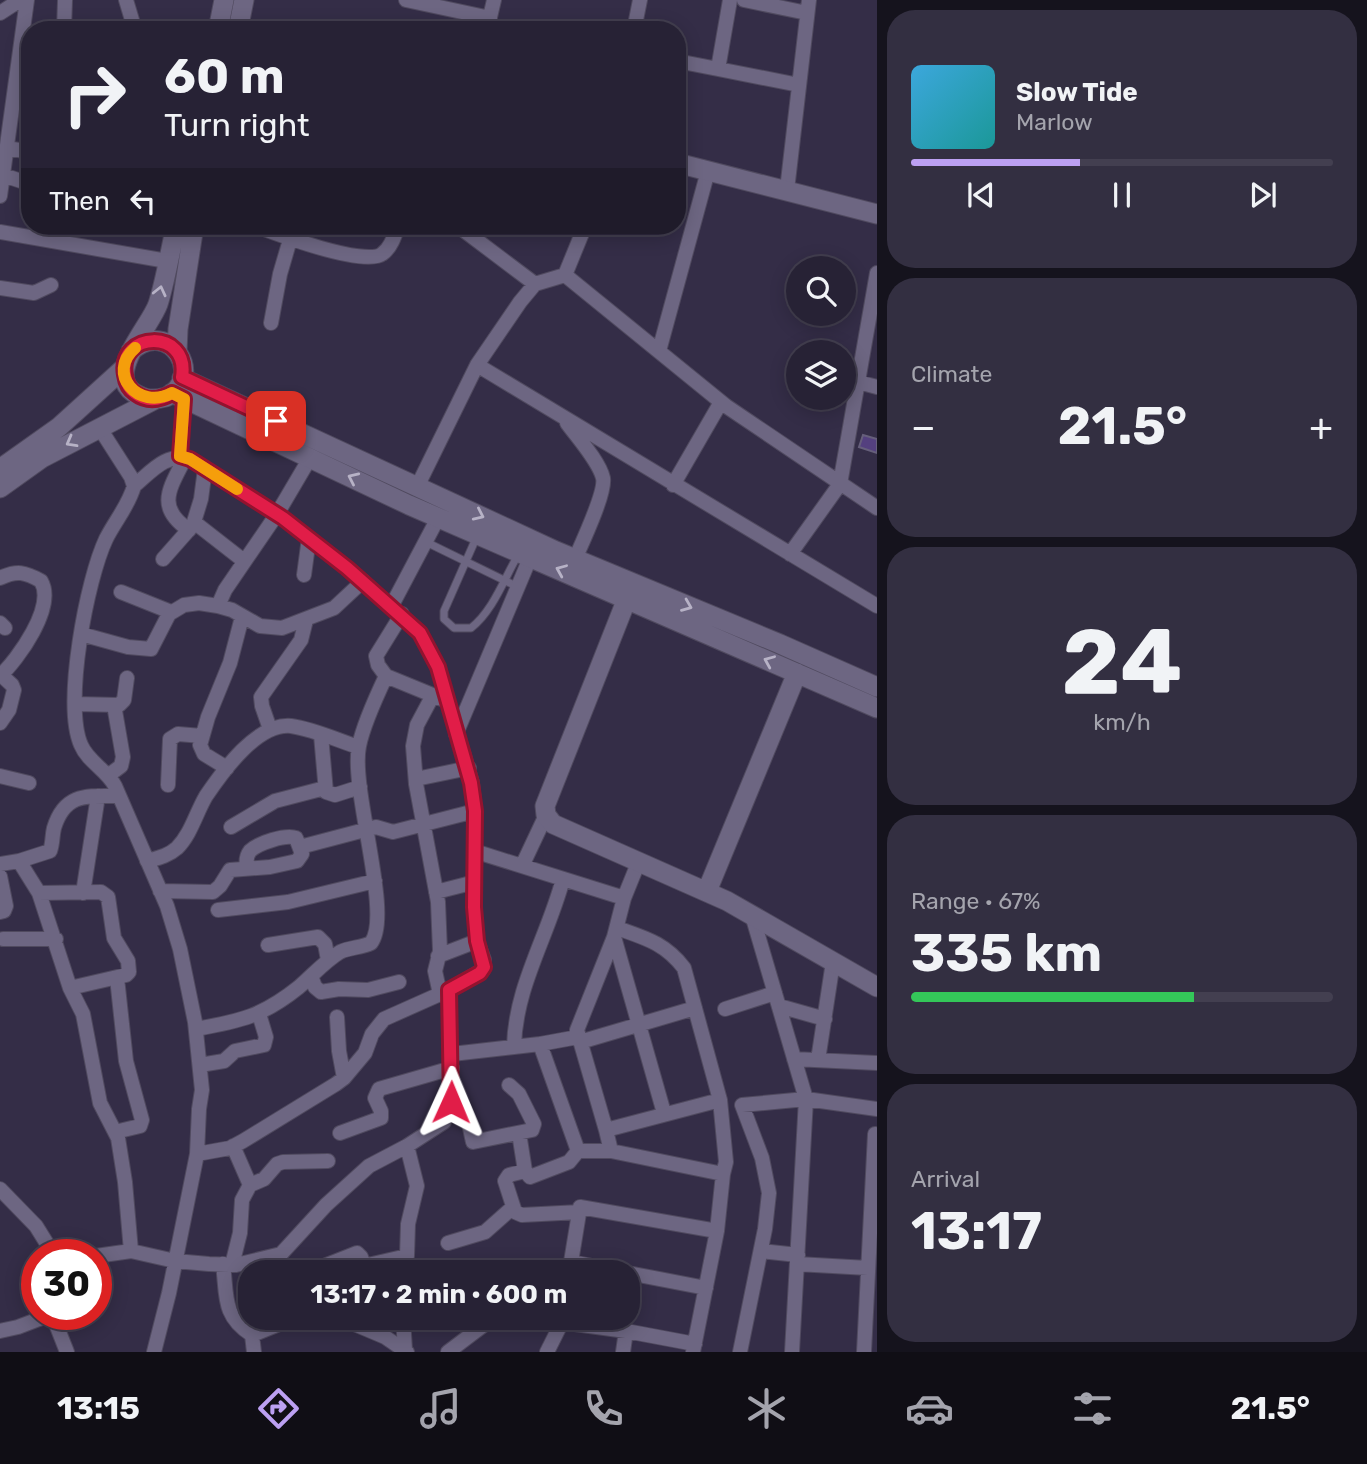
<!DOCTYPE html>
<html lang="en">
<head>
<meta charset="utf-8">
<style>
	body { margin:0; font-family:Rubik,sans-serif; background:#332f41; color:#f1f3f6; height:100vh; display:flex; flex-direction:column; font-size:26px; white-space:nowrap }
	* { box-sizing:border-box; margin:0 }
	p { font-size:23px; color:#a4a4ad }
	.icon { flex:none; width:38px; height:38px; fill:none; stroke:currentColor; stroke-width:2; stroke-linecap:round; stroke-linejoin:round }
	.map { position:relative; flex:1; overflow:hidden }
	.details { display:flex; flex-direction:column; gap:10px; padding:10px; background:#15131d; width:490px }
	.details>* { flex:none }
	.top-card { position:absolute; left:21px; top:21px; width:665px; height:214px; border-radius:28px; box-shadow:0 4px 18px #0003,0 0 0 2px #433f50; background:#272235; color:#f1f3f6; overflow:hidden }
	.buttons { position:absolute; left:786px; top:256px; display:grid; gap:14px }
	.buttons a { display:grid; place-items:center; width:70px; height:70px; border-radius:50%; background:#272235; box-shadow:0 4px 18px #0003,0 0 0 2px #433f50; font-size:35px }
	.speed { position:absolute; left:21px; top:1239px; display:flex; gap:14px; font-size:35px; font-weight:700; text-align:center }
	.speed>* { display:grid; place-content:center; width:91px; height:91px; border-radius:50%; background:#272235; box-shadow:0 4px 18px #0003,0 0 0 2px #433f50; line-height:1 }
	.speed .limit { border:10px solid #d22; background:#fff; color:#111 }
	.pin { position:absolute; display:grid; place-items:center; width:60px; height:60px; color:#fff; margin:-30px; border-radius:14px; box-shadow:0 4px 10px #0006 }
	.me { position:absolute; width:77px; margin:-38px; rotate:1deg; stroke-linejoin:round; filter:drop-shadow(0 0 5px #0008) }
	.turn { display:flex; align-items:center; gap:24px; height:147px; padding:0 28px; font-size:32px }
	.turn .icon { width:91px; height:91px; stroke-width:2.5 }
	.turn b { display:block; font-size:49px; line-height:60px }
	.then { display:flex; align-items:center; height:66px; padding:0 28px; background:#0003; gap:14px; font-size:26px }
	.big { font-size:52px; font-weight:700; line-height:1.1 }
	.details .widget { flex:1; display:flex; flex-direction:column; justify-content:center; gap:10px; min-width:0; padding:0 24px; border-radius:28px; background:#332f41 }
	.details .dial { align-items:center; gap:0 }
	.dial b { font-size:91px; line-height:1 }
	.song { display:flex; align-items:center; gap:21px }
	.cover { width:84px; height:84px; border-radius:10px; background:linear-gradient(135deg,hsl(200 70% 55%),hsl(180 70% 35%)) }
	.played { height:7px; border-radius:4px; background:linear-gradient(90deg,#bca0f2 40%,#433f50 40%) }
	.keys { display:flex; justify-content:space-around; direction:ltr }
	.heat { display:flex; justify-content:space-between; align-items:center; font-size:38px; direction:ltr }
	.charge { height:10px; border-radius:5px; background:linear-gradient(90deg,#34c759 67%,#433f50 0) }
	.trip { position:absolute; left:238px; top:1260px; width:402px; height:70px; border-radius:28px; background:#272235; box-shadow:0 4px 18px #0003,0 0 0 2px #433f50; font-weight:700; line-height:70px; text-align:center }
	.tabs { display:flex; height:112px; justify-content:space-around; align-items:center; background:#100e15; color:#a4a4ad }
	.tabs .icon { width:49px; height:49px }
	.tabs .selected { color:#bca0f2 }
	.tabs b { font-size:32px; color:#f1f3f6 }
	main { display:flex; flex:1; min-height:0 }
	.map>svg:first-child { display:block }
</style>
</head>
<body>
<main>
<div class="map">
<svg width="877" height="1352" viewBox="0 0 877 1352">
	<rect width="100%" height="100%" fill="#342d47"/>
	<path fill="#54407f" stroke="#665f7b" stroke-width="2" d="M 863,435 L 877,439 L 877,453 L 859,447 Z"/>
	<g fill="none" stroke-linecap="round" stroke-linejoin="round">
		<g stroke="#504a5f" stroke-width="9">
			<path id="lane" d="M 477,536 L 444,611 L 444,619 L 454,628 L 471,628 C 493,611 504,579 518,555
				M 426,542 L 518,587"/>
		</g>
		<g stroke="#504a5f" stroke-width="16">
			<path id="street" d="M 126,0 L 135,30
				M 406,0 L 490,18
				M 744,0 L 807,13
				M 0,13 L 17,2
				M 64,30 L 65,0
				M 487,30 L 494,0
				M 634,30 L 640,0
				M 677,61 L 718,69 L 730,0
				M 718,69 L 799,85
				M 7,148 L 30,152
				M 3,175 L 30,184
				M 787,190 L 809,0
				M 0,196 L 27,0
				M 256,226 C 277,234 365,267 382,254 C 391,248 395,235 398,226
				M 458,226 L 535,284
				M 585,226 L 565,275 L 726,406 L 877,508
				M 0,232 L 167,261
				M 0,288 L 34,293 L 51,285
				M 271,323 L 280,274 L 294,226
				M 659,351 L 708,171
				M 477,365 L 877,606
				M 858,382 L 877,387
				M 567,423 C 577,437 599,461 603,478 C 606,492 582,543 575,559
				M 99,427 L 131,477 L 134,486 C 129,505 115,521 106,539 C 87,579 63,704 81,745 C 88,762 107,770 115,786 L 167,906 L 180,949 L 195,1022 L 202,1090 L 199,1109 L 197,1154 L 169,1293 L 154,1352
				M 180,456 L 184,399
				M 185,458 C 170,488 155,507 189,530
				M 673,485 L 721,402
				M 134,486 C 152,471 165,453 190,459 L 283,518 L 347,568 L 420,633 L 438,668 L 472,783 L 475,811 L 474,907 L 477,941 L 484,960 L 483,970 L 449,990 L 384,1019 L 372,1034 L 365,1053 L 344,1078 L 336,1084 L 243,1141 L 230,1148 L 197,1154
				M 417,487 L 477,365 L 520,302 L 535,284 L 565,275
				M 194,522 L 244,561
				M 790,554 L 840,484 L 877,273
				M 163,559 L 193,525 L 201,499 L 205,469
				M 304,575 L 309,538
				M 0,578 C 17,570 25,572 41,581 C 56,607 18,659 0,676
				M 121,592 L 171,612
				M 392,605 L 438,518
				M 218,606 L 225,590 L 277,514 L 310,458
				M 0,623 L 5,628
				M 81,634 L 128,647 L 151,649 L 169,614 L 184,605 L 199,603 L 218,606 L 232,610 L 260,626 L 282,628 L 334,608 L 363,581
				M 0,674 L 12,685 L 14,690 L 9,710 L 0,723
				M 386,676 L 378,665 L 376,656 L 402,614
				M 433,695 L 417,725 L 413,746 L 416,784 L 438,902 L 440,951 L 435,971 L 440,994
				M 76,704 L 119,705 L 124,700 L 127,678
				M 270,729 L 262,706 L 261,697 L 301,640 L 306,620
				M 456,734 L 530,558
				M 321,735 L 326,792 L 335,795 L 360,787
				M 227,768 L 204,754 L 200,745 L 208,717 L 230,663 L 242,617
				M 109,775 L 121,766 L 123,757 L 114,705
				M 0,776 L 29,783
				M 416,779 L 469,768
				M 168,785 L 170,739 L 178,734 L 202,736
				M 231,827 L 275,801 L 325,788
				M 300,847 L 376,827 L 393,832 L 475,811
				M 474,851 L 624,898
				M 19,861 L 50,851 C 53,843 52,836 54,828 C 65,792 88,796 119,796
				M 147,861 C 158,858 168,856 177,848 C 191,834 196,813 206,796 C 223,771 257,723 291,726 C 313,729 337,740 358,747
				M 0,864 L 19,861 L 39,893 L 70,988 L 83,1014 L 100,1103 L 118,1138 L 125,1182 L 131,1251 L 175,1261 L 209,1264 L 236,1265 L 281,1254 L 326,1205 L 369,1166 L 407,1146 L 444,1122 L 451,1102 L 449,990
				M 522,866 L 546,815
				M 0,876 L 6,906 L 4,911 L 0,912
				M 160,891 L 213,892 L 220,886 L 230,870 L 270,867 L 297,861 L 302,854 L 296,838 C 286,834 258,843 250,851 C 246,856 246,862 247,868
				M 436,892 L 475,882
				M 39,893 L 101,892 L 108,897 L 114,938 L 128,961 L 129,972 L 126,975 L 70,988
				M 83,893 L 98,796
				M 218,910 L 288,902 L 375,881
				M 752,915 L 806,1099 L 877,1109
				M 617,928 C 645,938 665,943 684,968 L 720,1100 L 606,1130 L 577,1030 L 614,937 L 624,898 L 639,861
				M 614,937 L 664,1113
				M 3,939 L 56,939
				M 268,945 L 318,937 L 325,944 L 328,960
				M 438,956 L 477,941
				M 311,976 L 315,987 L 321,992 L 339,989 L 368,990 L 399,982
				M 779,1006 L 825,1019
				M 725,1009 L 775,993
				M 337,1017 L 339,1051 L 344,1078
				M 196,1029 C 241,1021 263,1016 299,987 C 313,975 325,961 340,952 C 350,947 361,948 371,943 C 393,915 350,789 359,746 C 363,726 377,695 386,676 L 447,701
				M 580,1042 L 695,1008
				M 540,1044 L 578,1151 L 611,1151
				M 514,1047 C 515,987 548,936 563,879
				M 452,1054 L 540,1044 L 578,1037
				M 794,1059 L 877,1063
				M 818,1060 L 833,962
				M 200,1065 L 224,1061 L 235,1051 L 264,1045 L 266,1037 L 259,1014
				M 720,1100 L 726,1162 L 723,1174
				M 450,1107 L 468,1119 L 473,1142 L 532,1130 L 534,1124 L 519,1094 L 509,1085
				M 606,1130 L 611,1151 L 723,1174 L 717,1231 L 693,1352
				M 115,1132 L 140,1126 L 142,1120 L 126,1061 L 117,978
				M 340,1133 L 381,1118 L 381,1111 L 375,1098 L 379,1089 L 452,1068
				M 519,1133 L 525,1171 L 530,1177 L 569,1162 L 578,1151
				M 233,1146 L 250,1185
				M 525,1171 L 509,1175 L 505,1181 L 515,1212 L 522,1215 L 580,1212
				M 0,1189 L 36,1226 L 54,1255
				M 448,1243 L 485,1232 L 512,1208
				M 761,1251 L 798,1255
				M 96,1256 L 131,1251
				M 571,1262 L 624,1272
				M 223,1264 C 227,1296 222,1316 252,1335
				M 797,1264 L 868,1268
				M 232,1265 L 240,1233 L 242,1200 L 250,1185 L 264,1179 L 277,1164 L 283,1162 L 328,1161
				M 319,1268 L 357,1253 L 361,1257 L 363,1263 L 368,1265 L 407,1256 L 408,1224 L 417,1186 L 407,1146
				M 572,1272 L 571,1262 L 580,1207 L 717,1231
				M 628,1273 L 706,1288
				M 52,1314 L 67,1352
				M 340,1318 L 385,1337 L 407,1352
				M 403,1318 L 405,1350
				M 531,1318 L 626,1331 L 695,1344
				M 0,1331 L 18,1327 L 52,1314
				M 252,1335 L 294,1318
				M 252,1335 L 254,1352
				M 448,1352 L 493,1318
				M 547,1352 L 564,1318
				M 623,1352 L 626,1331
				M 740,1352 L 765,1229 L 769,1193 L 762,1158 L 742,1105 L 806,1099 L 792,1352
				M 864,1352 L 875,1134"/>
		</g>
		<g stroke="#504a5f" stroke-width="21">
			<path id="secondary" d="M 218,30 L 224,0
				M 238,30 L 244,0
				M 677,163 L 877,214
				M 131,351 C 171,316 206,379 166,397 C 159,399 152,400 145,398 C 95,383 150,328 158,304 C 166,279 170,251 176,226
				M 177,352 L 178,329 L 194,226
				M 182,378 L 556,551 L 780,644 L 877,687
				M 172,393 L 409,505 L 877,708
				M 0,469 L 59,427 L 124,368
				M 0,488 L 42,458 L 154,400
				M 630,591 L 545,806 L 546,815 L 553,824 L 727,901 L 877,987
				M 707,891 L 797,673"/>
		</g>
		<use href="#lane" stroke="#6d6682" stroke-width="7"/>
		<use href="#street" stroke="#6d6682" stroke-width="14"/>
		<use href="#secondary" stroke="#6d6682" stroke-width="19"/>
	</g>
	<defs><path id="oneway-chevron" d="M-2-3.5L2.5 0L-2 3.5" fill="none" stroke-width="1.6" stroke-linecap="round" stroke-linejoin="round" transform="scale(1.75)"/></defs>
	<g stroke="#b7b2c6">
		<use href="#oneway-chevron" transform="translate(160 291) rotate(-77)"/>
		<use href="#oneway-chevron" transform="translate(71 442) rotate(151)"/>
		<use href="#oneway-chevron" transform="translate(353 478) rotate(-155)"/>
		<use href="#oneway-chevron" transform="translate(479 515) rotate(25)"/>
		<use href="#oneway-chevron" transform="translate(561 570) rotate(-157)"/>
		<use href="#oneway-chevron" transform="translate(687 606) rotate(22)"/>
		<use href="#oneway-chevron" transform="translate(769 661) rotate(-157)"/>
	</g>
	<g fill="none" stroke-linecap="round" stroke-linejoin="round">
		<g stroke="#92132f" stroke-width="18">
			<path id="route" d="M 276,421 L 182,377 C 190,328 117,331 125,375 C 126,382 129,389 135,393 C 147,402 160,400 172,393 L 184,399 L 180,456 L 190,459 L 283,518 L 347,568 L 420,633 L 438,667 L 471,783 L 475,811 L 474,907 L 477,941 L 484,967 L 480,973 L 449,990 L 451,1102"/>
		</g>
		<use href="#route" stroke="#e11d48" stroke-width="12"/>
		<path stroke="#f59e0b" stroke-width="12" d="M 135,348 C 106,373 138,411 172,393 L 184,399 L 180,456 L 190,459 L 237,489"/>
	</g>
</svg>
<div class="buttons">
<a><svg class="icon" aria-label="search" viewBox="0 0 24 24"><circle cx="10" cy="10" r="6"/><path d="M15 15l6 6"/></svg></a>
<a><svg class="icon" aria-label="layers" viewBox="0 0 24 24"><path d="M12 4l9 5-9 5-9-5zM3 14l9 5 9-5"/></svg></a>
</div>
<div class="speed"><div class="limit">30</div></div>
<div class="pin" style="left:276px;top:421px;background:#d93025"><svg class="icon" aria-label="arrive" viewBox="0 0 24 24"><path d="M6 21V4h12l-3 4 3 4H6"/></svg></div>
<svg class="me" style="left:451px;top:1102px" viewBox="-20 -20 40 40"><path d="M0-17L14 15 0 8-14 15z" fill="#e11d48" stroke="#fff" stroke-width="4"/></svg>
<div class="trip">13:17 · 2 min · 600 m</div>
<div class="top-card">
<div class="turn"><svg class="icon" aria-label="right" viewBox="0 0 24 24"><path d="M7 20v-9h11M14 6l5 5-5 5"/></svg><div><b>60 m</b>Turn right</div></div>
<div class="then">Then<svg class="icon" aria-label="left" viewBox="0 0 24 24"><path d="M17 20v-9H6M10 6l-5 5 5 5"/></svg></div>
</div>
</div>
<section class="details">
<div class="widget">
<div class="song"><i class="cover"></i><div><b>Slow Tide</b><p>Marlow</p></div></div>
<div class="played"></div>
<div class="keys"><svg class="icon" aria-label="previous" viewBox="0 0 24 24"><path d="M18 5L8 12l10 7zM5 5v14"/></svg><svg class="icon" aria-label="pause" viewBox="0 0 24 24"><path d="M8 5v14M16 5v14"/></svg><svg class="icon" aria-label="next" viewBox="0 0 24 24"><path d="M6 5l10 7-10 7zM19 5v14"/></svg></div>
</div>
<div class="widget"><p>Climate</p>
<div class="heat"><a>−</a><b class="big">21.5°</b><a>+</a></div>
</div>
<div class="widget dial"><b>24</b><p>km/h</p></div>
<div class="widget"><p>Range · 67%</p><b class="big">335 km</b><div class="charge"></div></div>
<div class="widget"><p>Arrival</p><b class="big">13:17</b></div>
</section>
</main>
<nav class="tabs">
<b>13:15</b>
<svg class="icon selected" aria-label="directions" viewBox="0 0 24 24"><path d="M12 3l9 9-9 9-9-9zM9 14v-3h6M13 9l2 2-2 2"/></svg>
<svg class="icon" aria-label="music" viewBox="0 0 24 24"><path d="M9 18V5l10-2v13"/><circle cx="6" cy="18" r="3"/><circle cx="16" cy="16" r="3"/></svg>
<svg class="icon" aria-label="phone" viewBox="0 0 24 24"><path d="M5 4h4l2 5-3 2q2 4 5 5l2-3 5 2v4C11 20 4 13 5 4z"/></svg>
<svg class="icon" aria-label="climate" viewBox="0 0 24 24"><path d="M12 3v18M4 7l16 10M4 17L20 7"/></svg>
<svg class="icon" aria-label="car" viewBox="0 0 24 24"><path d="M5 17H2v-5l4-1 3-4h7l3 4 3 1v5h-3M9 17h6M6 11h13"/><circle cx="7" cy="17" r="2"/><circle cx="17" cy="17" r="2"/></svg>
<svg class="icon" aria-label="filters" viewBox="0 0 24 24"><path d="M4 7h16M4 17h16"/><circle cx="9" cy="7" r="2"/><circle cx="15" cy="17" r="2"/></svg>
<b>21.5°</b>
</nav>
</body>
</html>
